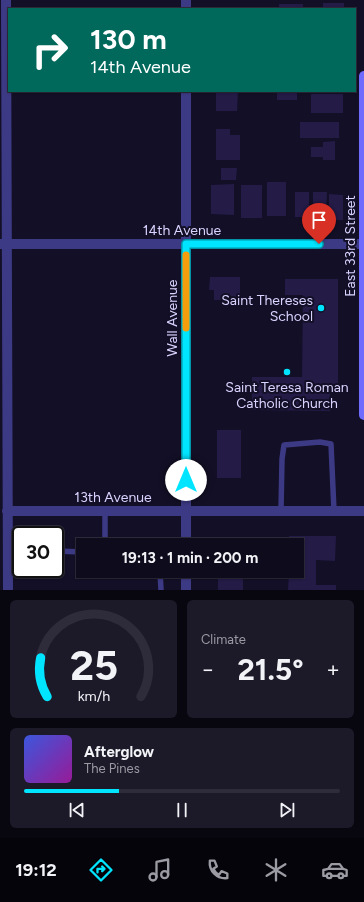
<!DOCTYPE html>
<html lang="en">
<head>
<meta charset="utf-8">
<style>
	body { margin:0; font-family:Figtree,sans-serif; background:#1c1929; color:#f1f3f6; height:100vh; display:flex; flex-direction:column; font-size:15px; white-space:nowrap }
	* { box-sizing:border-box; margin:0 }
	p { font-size:13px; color:#9b9ba3 }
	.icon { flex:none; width:22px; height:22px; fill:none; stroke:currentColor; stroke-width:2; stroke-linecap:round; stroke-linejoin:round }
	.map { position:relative; height:590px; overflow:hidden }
	.drawer { display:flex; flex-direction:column; gap:10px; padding:10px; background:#08060f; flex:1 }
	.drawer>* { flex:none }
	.guide { position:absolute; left:8px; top:8px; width:348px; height:84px; border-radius:0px; box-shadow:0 1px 3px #0004,0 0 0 1px #2e2b3b; background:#00695c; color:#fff; overflow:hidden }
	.speed { position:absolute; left:12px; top:526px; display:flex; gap:8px; font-size:20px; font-weight:700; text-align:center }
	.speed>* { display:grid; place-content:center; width:52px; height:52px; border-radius:50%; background:#0e0b1c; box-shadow:0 1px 3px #0004,0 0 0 1px #2e2b3b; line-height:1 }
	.speed .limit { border:2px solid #111; border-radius:6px; background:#fff; color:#111 }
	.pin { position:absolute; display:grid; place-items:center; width:34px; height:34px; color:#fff; margin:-41px -17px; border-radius:50% 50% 50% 0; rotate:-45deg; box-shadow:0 0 4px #0007 }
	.pin .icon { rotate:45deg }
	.me { position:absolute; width:44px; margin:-22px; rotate:0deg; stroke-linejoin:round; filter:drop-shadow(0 0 3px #0008) }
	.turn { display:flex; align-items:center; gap:14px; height:84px; padding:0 16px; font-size:18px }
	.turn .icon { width:52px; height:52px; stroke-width:2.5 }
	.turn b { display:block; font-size:28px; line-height:34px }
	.big { font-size:30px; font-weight:700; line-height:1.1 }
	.drawer .card { flex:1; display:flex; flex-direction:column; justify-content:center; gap:6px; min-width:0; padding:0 14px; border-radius:6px; background:#1c1929 }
	.drawer .dial { align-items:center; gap:0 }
	.dial svg { height:104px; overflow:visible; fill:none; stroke:#2e2b3b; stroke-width:7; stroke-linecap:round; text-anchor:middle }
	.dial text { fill:#f1f3f6; stroke:none }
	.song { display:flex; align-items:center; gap:12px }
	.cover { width:48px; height:48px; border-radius:6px; background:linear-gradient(135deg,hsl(230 70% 55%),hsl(300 70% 35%)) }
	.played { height:4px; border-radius:2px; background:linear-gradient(90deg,#00e5ff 30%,#2e2b3b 30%) }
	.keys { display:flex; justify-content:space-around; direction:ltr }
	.heat { display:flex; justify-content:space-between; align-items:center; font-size:22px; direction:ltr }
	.drawer .tiles { flex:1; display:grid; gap:10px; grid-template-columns:1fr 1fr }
	.card:last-child { grid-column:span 2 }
	.trip { position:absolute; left:76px; top:538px; width:228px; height:40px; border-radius:0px; background:#0e0b1c; box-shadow:0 1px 3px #0004,0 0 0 1px #2e2b3b; font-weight:700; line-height:40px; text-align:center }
	.menu { display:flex; height:64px; justify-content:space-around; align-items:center; background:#06040b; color:#9b9ba3 }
	.menu .icon { width:28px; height:28px }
	.menu .selected { color:#00e5ff }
	.menu b { font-size:18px; color:#f1f3f6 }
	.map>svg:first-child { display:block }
</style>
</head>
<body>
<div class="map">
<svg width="364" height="590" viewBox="0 0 364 590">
	<rect width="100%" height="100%" fill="#130f26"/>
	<path fill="#241b47" d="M 323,3 L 344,3 L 344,9 L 323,9 Z
		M 279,4 L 303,4 L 303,9 L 279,9 Z
		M 254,7 L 272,7 L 272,9 L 254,9 Z
		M 216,91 L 238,91 L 237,111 L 216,111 Z
		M 277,91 L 297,91 L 297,100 L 277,100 Z
		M 311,94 L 343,94 L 343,113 L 311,113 Z
		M 300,122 L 339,122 L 339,138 L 300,138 Z
		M 216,129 L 230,129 L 230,135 L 240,135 L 240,160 L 216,160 Z
		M 335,141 L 335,160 L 323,160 L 323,157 L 311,157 L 311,147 L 323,147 L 323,142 Z
		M 221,168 L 237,168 L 236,180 L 221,180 Z
		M 267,182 L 286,182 L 286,216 L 267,216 Z
		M 234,184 L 234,215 L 211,214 L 211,185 Z
		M 241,185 L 262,185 L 262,218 L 241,218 Z
		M 295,192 L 309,192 L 309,217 L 295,217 Z
		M 313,192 L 327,192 L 326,217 L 313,217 Z
		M 329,194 L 343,195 L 343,220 L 329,220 Z
		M 210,277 L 240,277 L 240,300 L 214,300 L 214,290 L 209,290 Z
		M 285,279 L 338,279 L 338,387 L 330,387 L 330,411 L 252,410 L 252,377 L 302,377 L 303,295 L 285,295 Z
		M 217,430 L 241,430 L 241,478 L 217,478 Z
		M 289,536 L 336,536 L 335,561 L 316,560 L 316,585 L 336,585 L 336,590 L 288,590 L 289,571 L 297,571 L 297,545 L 289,545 Z
		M 218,573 L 243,573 L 243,590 L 218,590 Z"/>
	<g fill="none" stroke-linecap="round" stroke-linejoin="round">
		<path stroke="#3d3a85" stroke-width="5.5" d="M 281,511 L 282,459 L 284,445 L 320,442 L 331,444 L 334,511
			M 105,545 L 105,511
			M 55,551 L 83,552
			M 160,571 L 161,590"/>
		<path stroke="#3d3a85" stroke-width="10" d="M 6,0 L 8,590
			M 186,0 L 186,9
			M 186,91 L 186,545
			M 0,244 L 364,244
			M 7,511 L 364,511
			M 186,590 L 186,571"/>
		<path stroke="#6f6bff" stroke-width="10" d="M 364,76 L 364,415"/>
	</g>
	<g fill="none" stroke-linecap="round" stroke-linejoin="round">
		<g stroke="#0095a6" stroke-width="10">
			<path id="route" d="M 186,480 L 186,244 L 319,244"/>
		</g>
		<use href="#route" stroke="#00e5ff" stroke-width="7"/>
		<path stroke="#f59e0b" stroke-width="7" d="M 186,328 L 186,255"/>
	</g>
	<g fill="#00e5ff" stroke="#130f26" stroke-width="1.5">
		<circle cx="321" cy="308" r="4"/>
		<circle cx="287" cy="372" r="4"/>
	</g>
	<g text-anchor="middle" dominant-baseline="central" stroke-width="4" stroke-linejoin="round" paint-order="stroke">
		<g font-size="14" fill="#d9d4ff" stroke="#130f26">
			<text x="182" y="230">14th Avenue</text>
			<text transform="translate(350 246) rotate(-90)">East 33rd Street</text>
			<text transform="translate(172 318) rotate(-90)">Wall Avenue</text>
			<text x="113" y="497">13th Avenue</text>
		</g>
		<g font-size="14" fill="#d9d4ff" stroke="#130f26" text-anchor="end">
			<text x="313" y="300">Saint Thereses<tspan x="313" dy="16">School</tspan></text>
			<text x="287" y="387" text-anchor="middle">Saint Teresa Roman<tspan x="287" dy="16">Catholic Church</tspan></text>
		</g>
	</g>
</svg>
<div class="speed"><div class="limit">30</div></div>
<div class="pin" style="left:319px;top:244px;background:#d93025"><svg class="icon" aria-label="arrive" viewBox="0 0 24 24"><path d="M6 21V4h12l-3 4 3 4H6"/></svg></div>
<svg class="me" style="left:186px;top:480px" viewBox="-20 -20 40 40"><circle r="19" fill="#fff"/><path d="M0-13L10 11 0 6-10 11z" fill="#00e5ff"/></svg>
<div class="trip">19:13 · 1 min · 200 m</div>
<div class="guide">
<div class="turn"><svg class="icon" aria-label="right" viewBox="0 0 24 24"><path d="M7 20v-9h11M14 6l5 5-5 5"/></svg><div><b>130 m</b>14th Avenue</div></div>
</div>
</div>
<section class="drawer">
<div class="tiles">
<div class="card dial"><svg viewBox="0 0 100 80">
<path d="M14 69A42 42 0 1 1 86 69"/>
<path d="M14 69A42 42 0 0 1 9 39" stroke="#00e5ff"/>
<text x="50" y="56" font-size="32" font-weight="700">25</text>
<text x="50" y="72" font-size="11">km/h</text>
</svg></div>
<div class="card"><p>Climate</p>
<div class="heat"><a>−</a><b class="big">21.5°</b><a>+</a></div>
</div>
<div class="card">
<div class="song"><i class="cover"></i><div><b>Afterglow</b><p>The Pines</p></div></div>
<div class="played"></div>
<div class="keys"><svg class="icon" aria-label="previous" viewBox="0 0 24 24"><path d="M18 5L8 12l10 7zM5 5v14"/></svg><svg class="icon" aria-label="pause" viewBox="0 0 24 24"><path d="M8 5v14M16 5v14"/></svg><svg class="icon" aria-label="next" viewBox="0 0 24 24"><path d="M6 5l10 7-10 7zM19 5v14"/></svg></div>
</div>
</div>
</section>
<nav class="menu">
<b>19:12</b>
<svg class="icon selected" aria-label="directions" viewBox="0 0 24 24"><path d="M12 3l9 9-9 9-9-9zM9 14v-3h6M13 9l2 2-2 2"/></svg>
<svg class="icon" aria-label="music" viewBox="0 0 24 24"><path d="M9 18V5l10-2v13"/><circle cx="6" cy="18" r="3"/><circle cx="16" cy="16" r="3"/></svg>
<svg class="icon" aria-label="phone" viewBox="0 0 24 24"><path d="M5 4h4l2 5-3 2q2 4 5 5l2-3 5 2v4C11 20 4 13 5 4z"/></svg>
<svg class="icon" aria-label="climate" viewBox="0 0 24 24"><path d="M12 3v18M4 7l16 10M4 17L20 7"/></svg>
<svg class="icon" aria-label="car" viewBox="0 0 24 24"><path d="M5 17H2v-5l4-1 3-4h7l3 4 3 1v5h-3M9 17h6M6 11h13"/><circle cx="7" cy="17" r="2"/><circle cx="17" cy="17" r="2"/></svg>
</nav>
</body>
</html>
